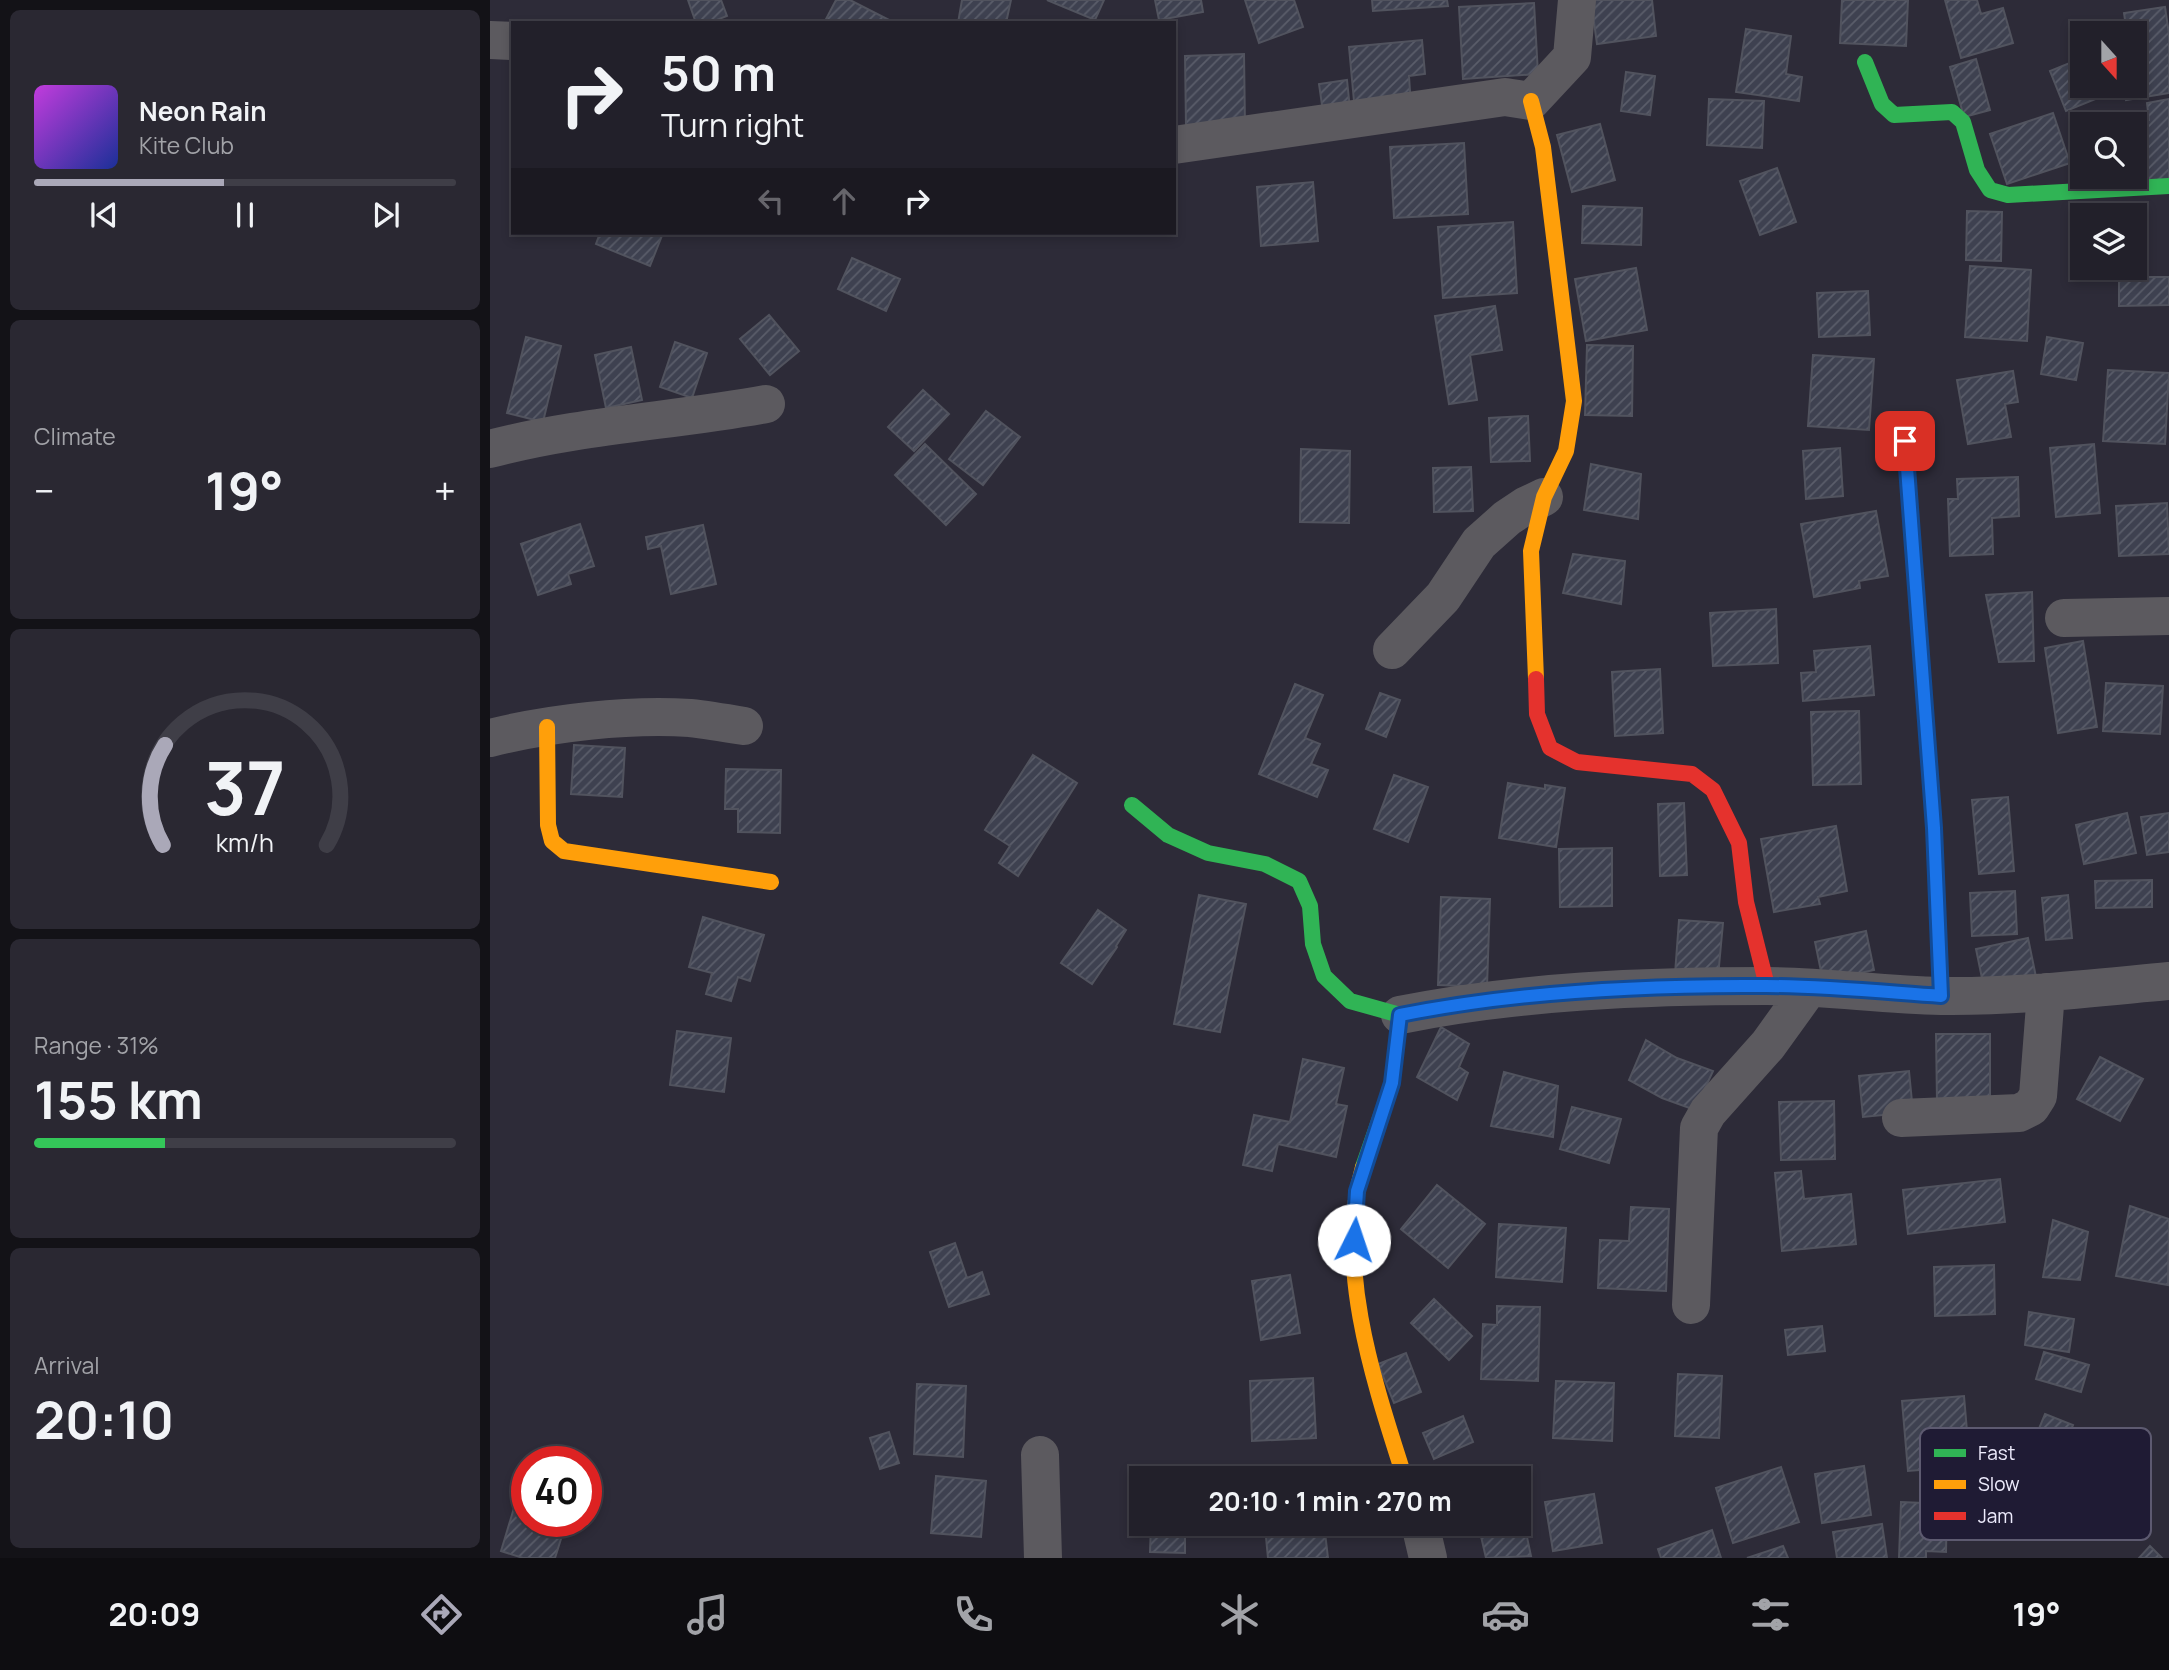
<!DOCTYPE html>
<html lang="en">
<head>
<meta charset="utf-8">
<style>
	body { margin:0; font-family:Manrope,sans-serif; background:#2a2832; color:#f1f3f6; height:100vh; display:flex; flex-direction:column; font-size:26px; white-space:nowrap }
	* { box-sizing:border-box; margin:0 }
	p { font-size:23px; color:#a2a3a8 }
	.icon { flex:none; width:38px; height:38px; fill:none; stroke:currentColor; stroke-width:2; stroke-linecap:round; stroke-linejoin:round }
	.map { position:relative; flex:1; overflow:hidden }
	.drawer { display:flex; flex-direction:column; gap:10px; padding:10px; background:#131217; width:490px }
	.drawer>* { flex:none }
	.banner { position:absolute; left:21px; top:21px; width:665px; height:214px; border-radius:0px; box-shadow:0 4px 10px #0003,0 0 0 2px #3f3e47; background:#22202a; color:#f1f3f6; overflow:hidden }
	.needle { width:46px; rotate:159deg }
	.tools { position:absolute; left:1580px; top:21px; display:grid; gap:14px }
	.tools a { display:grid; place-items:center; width:77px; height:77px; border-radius:0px; background:#22202a; box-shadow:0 4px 10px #0003,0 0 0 2px #3f3e47; font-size:35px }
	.speed { position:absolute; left:21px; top:1446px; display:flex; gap:14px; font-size:35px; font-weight:700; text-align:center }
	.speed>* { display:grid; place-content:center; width:91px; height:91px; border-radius:50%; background:#22202a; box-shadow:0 4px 10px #0003,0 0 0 2px #3f3e47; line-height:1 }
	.speed .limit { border:10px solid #d22; background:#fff; color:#111 }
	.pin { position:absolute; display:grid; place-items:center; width:60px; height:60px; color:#fff; margin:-30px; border-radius:14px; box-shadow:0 4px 10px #0006 }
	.me { position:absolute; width:77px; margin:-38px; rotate:4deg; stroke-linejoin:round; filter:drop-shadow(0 0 5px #0008) }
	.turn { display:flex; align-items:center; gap:24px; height:147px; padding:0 35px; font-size:32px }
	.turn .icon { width:91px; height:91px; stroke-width:2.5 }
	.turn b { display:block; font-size:49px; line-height:60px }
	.lanes { display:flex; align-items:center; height:66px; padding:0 35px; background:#0003; justify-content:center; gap:35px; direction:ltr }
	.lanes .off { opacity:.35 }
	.big { font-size:52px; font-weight:700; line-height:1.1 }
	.drawer .card { flex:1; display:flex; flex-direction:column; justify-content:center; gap:10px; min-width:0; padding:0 24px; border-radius:10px; background:#2a2832 }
	.drawer .dial { align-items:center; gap:0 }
	.dial svg { height:182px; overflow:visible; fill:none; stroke:#3f3e47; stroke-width:7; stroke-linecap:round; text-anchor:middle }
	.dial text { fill:#f1f3f6; stroke:none }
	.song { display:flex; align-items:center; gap:21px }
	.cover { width:84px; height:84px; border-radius:10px; background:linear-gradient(135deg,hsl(290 70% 55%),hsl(230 70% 35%)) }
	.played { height:7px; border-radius:4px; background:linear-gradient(90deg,#aaa8b8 45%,#3f3e47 45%) }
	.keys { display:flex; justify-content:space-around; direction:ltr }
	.heat { display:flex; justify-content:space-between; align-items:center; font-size:38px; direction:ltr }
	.charge { height:10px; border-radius:5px; background:linear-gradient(90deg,#34c759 31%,#3f3e47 0) }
	.trip { position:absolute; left:639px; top:1466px; width:402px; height:70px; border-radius:0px; background:#22202a; box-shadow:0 4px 10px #0003,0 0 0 2px #3f3e47; font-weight:700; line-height:70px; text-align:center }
	.dock { display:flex; height:112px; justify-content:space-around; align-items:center; background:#0e0d11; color:#a2a3a8 }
	.dock .icon { width:49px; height:49px }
	.dock .active { color:#aaa8b8 }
	.dock b { font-size:32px; color:#f1f3f6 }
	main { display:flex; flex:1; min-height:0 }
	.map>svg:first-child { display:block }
</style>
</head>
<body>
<main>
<section class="drawer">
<div class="card">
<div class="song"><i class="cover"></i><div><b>Neon Rain</b><p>Kite Club</p></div></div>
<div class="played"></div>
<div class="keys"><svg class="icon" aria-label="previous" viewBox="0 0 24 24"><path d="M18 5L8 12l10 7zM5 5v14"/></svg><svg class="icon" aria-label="pause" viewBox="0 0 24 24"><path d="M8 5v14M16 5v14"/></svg><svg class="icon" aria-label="next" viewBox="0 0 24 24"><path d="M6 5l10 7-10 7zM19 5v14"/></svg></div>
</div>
<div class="card"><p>Climate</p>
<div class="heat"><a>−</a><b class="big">19°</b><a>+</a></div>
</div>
<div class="card dial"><svg viewBox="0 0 100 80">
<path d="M14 69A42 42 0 1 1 86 69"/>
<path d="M14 69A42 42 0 0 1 15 25" stroke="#aaa8b8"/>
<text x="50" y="56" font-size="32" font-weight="700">37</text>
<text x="50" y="72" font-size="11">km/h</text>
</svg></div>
<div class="card"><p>Range · 31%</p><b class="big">155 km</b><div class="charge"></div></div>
<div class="card"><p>Arrival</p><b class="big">20:10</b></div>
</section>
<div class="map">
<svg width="1679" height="1558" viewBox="0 0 1679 1558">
	<defs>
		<pattern id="building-hatch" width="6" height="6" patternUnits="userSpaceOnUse" patternTransform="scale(1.75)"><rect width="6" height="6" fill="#3e4150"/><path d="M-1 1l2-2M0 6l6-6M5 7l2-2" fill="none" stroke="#5a5d6a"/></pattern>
	</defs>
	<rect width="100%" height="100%" fill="#2d2b38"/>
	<path fill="url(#building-hatch)" stroke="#51535e" stroke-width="2" d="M 198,0 L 231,0 L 237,16 L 219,23 L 206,23 Z
		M 346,0 L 360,0 L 403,22 L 334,23 Z
		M 472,0 L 521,0 L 516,23 L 468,23 Z
		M 557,0 L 614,0 L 605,20 Z
		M 665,0 L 711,0 L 713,12 L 669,20 Z
		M 755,0 L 804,0 L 813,27 L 769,43 Z
		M 882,0 L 957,0 L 958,6 L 883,11 Z
		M 1101,0 L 1162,0 L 1166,36 L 1107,44 Z
		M 1352,0 L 1418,0 L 1416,46 L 1350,43 Z
		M 1455,0 L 1487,0 L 1491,14 L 1513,8 L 1523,43 L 1471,58 Z
		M 1044,3 L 1048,74 L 973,79 L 969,7 Z
		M 1675,7 L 1679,34 L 1679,93 L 1636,100 L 1633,86 L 1645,86 L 1645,33 L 1637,33 L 1634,13 Z
		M 1256,29 L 1301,36 L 1296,74 L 1312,77 L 1309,101 L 1246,92 Z
		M 932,40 L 935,74 L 919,76 L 921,106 L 865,112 L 859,47 Z
		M 754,54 L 755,126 L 696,126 L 695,56 Z
		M 1592,58 L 1592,86 L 1609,86 L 1613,96 L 1576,111 L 1560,71 Z
		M 1486,59 L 1500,110 L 1474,117 L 1460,67 Z
		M 1136,72 L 1165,76 L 1160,115 L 1131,111 Z
		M 857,80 L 860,109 L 833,112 L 829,84 Z
		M 1219,99 L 1274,101 L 1272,148 L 1217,145 Z
		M 1679,99 L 1679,180 L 1657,183 L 1648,121 L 1659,120 L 1657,103 Z
		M 1563,113 L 1580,163 L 1517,184 L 1500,134 Z
		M 1629,114 L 1631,124 L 1592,124 L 1592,182 L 1580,123 Z
		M 1110,124 L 1125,180 L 1082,192 L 1067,135 Z
		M 974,143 L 978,214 L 904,218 L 900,147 Z
		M 1287,168 L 1306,222 L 1270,235 L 1250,181 Z
		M 823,182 L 828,241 L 771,246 L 767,187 Z
		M 1093,206 L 1152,208 L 1151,245 L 1092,243 Z
		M 1477,211 L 1512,212 L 1511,261 L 1476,260 Z
		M 1023,222 L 1027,293 L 953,298 L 948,227 Z
		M 110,233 L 173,233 L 160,266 L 106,244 Z
		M 362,258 L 410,279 L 396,311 L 348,289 Z
		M 1480,266 L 1541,270 L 1537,341 L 1475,337 Z
		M 1146,268 L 1157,330 L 1096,341 L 1085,279 Z
		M 1629,277 L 1679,277 L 1679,305 L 1629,306 Z
		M 1378,291 L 1380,335 L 1329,337 L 1327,293 Z
		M 1005,306 L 1012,350 L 980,355 L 987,400 L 959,404 L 945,316 Z
		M 279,315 L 309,351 L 280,375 L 250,339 Z
		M 36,337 L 71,346 L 53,422 L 17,413 Z
		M 1557,337 L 1593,343 L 1586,380 L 1551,374 Z
		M 185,342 L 217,353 L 202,398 L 170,387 Z
		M 1097,345 L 1143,346 L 1142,416 L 1095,415 Z
		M 141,347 L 152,400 L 116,408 L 105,355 Z
		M 1323,355 L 1384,359 L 1379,430 L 1318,426 Z
		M 1618,370 L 1679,373 L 1675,444 L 1613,441 Z
		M 1523,371 L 1528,402 L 1515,404 L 1521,437 L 1478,444 L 1467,380 Z
		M 433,390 L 459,414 L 424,451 L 398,427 Z
		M 496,411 L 530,437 L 493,485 L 459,459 Z
		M 1038,416 L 1040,461 L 1001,462 L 999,418 Z
		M 435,444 L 486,494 L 456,525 L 405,475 Z
		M 1604,444 L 1610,513 L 1566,517 L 1560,448 Z
		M 1350,448 L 1353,496 L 1316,499 L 1313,451 Z
		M 811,449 L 860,451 L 859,523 L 810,522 Z
		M 1101,464 L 1151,474 L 1148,519 L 1094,510 Z
		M 981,467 L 983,511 L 944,512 L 943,468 Z
		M 1528,477 L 1529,516 L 1502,518 L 1503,554 L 1460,556 L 1458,499 L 1468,499 L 1467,479 Z
		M 1677,503 L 1679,554 L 1629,556 L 1626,506 Z
		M 1386,511 L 1398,576 L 1369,581 L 1370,588 L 1324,597 L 1311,524 Z
		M 90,524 L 104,566 L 78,574 L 81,584 L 48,595 L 31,544 Z
		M 213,525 L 226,584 L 181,594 L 171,546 L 158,549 L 156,537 Z
		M 1083,554 L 1135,561 L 1131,604 L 1073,593 Z
		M 1542,592 L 1544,661 L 1509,662 L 1496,595 Z
		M 1286,609 L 1288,663 L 1223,666 L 1220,613 Z
		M 1593,641 L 1607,727 L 1568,733 L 1555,648 Z
		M 1380,646 L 1384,695 L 1313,701 L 1311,673 L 1326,672 L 1324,651 Z
		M 1170,669 L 1173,733 L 1125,736 L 1122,672 Z
		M 1616,683 L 1673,686 L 1670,734 L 1613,731 Z
		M 805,684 L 833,695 L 815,738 L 830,744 L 821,764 L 838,770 L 827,797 L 769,774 Z
		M 890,693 L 910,700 L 896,737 L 876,729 Z
		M 1369,711 L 1371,784 L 1323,785 L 1321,712 Z
		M 84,745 L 135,748 L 132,797 L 81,794 Z
		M 543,755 L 587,783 L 528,876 L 509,863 L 520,846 L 495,830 Z
		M 236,769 L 291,770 L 290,833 L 248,832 L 248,809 L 235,809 Z
		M 904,775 L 938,787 L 918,842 L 884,829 Z
		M 1018,783 L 1055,789 L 1055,785 L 1075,788 L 1066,847 L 1009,838 Z
		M 1518,797 L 1524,871 L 1489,874 L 1482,800 Z
		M 1194,803 L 1197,875 L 1170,876 L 1168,804 Z
		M 1637,813 L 1646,853 L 1594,864 L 1586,825 Z
		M 1679,813 L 1679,852 L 1657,855 L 1651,817 Z
		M 1346,826 L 1357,891 L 1328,897 L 1330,904 L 1284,912 L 1271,839 Z
		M 1122,848 L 1122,906 L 1070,907 L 1069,849 Z
		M 1662,880 L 1662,907 L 1606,908 L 1605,881 Z
		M 1525,891 L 1527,934 L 1482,936 L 1480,893 Z
		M 709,895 L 756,904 L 730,1032 L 684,1024 Z
		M 1578,895 L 1582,938 L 1556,940 L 1552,898 Z
		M 951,897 L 1000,899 L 997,987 L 948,985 Z
		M 608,910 L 636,930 L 626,946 L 627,947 L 602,984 L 571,963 Z
		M 213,917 L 274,935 L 260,981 L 248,977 L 241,1001 L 216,994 L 222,973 L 199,967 Z
		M 1189,920 L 1233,923 L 1228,977 L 1185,974 Z
		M 1376,931 L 1384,970 L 1333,981 L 1325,942 Z
		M 1538,938 L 1546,977 L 1494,988 L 1486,949 Z
		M 951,1027 L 979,1044 L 969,1067 L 978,1073 L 967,1100 L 927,1077 Z
		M 187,1031 L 241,1038 L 234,1092 L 180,1085 Z
		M 1446,1034 L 1500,1034 L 1500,1101 L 1447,1102 Z
		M 1156,1040 L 1187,1058 L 1223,1071 L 1205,1110 L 1172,1098 L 1139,1080 Z
		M 1610,1057 L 1653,1079 L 1630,1121 L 1587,1099 Z
		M 813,1059 L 854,1068 L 846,1104 L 857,1106 L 846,1157 L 788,1144 L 782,1171 L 753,1165 L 764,1115 L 800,1122 Z
		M 1419,1071 L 1423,1112 L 1373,1117 L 1369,1076 Z
		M 1014,1072 L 1068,1086 L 1063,1137 L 1001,1126 Z
		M 1344,1101 L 1345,1159 L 1291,1160 L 1289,1102 Z
		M 1082,1107 L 1131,1119 L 1119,1163 L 1070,1149 Z
		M 1311,1171 L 1314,1199 L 1361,1194 L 1366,1244 L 1292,1251 L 1285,1173 Z
		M 1510,1179 L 1515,1222 L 1418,1234 L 1413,1190 Z
		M 947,1185 L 995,1224 L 958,1268 L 911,1229 Z
		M 1640,1206 L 1679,1219 L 1678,1285 L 1626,1276 Z
		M 1141,1207 L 1179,1209 L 1176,1291 L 1108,1288 L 1110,1240 L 1139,1241 Z
		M 1563,1220 L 1598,1232 L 1590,1280 L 1553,1277 Z
		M 1009,1224 L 1076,1228 L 1072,1282 L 1006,1277 Z
		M 465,1243 L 477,1278 L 492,1272 L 499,1294 L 459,1307 L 440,1252 Z
		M 1504,1265 L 1505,1314 L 1445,1316 L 1444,1267 Z
		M 800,1275 L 810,1333 L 771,1340 L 762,1281 Z
		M 944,1299 L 982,1336 L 959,1360 L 921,1323 Z
		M 1007,1306 L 1050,1307 L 1048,1381 L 991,1379 L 993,1324 L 1007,1325 Z
		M 1539,1312 L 1584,1319 L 1579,1352 L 1535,1345 Z
		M 1332,1326 L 1335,1351 L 1298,1355 L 1295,1330 Z
		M 1554,1352 L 1599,1365 L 1591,1392 L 1546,1379 Z
		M 916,1353 L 931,1392 L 904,1403 L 888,1364 Z
		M 1188,1374 L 1232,1376 L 1229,1438 L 1185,1436 Z
		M 823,1378 L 826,1438 L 762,1441 L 760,1381 Z
		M 1066,1381 L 1124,1383 L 1122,1441 L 1063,1438 Z
		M 427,1384 L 476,1386 L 473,1457 L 424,1454 Z
		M 1474,1396 L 1480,1466 L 1418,1471 L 1412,1401 Z
		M 1555,1414 L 1583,1425 L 1560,1481 L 1532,1470 Z
		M 973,1416 L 983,1442 L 944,1459 L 933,1433 Z
		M 399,1432 L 409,1463 L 390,1469 L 380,1438 Z
		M 1374,1466 L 1381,1515 L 1332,1523 L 1325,1474 Z
		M 1291,1467 L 1309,1522 L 1243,1543 L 1226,1488 Z
		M 446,1476 L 496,1481 L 491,1537 L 441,1533 Z
		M 1104,1494 L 1112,1543 L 1063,1551 L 1055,1502 Z
		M 1411,1502 L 1457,1504 L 1456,1552 L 1436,1551 L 1436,1558 L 1409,1558 Z
		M 24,1508 L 37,1511 L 37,1521 L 67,1521 L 76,1523 L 65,1558 L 33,1558 L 11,1551 Z
		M 1034,1523 L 1041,1556 L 996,1558 L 990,1532 Z
		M 661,1524 L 695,1524 L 695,1553 L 660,1552 Z
		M 796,1524 L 834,1524 L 838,1558 L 778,1558 L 775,1527 Z
		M 1392,1524 L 1397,1558 L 1347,1558 L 1343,1532 Z
		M 1222,1530 L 1231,1558 L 1171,1558 L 1168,1549 Z
		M 1293,1546 L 1298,1558 L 1257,1558 Z
		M 1660,1546 L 1672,1558 L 1649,1558 Z"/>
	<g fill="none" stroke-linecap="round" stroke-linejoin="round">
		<path stroke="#5c5a5f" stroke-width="38" d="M 0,40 L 23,41
			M 684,145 L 1015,97 L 1041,101 L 1082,57 L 1087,0
			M 0,449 C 90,425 184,421 276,404
			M 1574,618 L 1679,616
			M 902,650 L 953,597 L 989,543 L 1017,518 L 1035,506 L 1054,497
			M 0,738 C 60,723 138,714 200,718 C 218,720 236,723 254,726
			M 910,1015 C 1030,991 1154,986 1276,986 C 1334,986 1392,995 1451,996 C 1527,997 1603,988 1679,981
			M 1411,1118 L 1529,1113 L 1541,1107 L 1548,1096 L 1556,992
			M 1201,1305 L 1209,1128 L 1218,1112 L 1278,1045 L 1319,988
			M 550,1455 L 553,1558
			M 930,1524 L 938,1558"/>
		<path stroke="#30b455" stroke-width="16" d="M 1375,62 L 1392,104 L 1404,115 L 1462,112 L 1473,122 L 1487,170 L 1500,190 L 1518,195 L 1679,186
			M 642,805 L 678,835 L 718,853 L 775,864 L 809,881 L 820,906 L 823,944 L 834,976 L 860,1001 L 910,1015 L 902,1084 L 873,1167"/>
		<path stroke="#ff9f0a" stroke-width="16" d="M 1041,101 L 1053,147 L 1084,401 L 1076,451 L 1054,497 L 1041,551 L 1046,679
			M 1415,441 L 1444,828 L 1451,996
			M 57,727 L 58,825 L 62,841 L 74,851 L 281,882
			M 873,1167 C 844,1266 885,1385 915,1479"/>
		<path stroke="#e5322d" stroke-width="16" d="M 1046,679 L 1047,714 L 1060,748 L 1087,762 L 1202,774 L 1223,790 L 1249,843 L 1256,902 L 1277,986"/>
	</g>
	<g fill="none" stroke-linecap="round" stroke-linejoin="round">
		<g stroke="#114b97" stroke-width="18">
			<path id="route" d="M 864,1240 L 867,1191 L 902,1083 L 910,1015 C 1030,991 1154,985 1276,986 C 1334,986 1393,992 1451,996 L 1444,828 L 1415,441"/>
		</g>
		<use href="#route" stroke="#1a73e8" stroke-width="12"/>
	</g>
	<rect x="1430" y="1428" width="231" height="112" rx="10" fill="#1f1b34" stroke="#5d5a70" stroke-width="2"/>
	<rect x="1444" y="1449" width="32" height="8" fill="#30b455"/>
	<rect x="1444" y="1480" width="32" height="9" fill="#ff9f0a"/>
	<rect x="1444" y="1512" width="32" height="8" fill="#e5322d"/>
	<g font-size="19" fill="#eeecfd">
		<text x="1488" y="1460">Fast</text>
		<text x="1488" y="1491">Slow</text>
		<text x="1488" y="1523">Jam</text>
	</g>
</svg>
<div class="tools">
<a><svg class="needle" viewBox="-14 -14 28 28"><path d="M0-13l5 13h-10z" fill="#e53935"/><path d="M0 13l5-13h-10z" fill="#a2a3a8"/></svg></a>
<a><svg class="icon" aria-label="search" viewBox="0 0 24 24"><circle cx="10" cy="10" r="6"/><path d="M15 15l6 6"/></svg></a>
<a><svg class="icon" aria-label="layers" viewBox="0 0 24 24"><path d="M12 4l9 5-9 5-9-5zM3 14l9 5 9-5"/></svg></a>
</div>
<div class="speed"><div class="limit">40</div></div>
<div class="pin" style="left:1415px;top:441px;background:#d93025"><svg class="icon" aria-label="arrive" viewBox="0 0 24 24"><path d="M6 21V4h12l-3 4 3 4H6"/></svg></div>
<svg class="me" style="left:864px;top:1240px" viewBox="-20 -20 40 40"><circle r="19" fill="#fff"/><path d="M0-13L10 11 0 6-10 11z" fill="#1a73e8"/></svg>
<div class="trip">20:10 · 1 min · 270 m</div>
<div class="banner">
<div class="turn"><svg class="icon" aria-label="right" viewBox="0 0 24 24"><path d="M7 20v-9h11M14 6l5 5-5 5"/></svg><div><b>50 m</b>Turn right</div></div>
<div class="lanes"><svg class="icon off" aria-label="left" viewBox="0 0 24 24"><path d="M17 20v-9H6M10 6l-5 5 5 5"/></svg><svg class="icon off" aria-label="ahead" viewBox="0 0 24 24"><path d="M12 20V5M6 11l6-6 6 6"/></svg><svg class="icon" aria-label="right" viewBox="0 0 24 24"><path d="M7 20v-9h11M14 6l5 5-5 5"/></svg></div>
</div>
</div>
</main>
<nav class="dock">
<b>20:09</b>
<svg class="icon active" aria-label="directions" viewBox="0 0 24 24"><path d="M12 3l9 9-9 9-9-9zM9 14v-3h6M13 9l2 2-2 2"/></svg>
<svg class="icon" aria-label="music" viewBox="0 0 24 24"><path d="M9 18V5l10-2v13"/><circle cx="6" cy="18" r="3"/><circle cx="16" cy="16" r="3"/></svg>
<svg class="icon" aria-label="phone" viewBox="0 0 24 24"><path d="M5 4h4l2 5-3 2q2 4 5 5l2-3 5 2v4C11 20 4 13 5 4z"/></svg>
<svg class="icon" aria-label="climate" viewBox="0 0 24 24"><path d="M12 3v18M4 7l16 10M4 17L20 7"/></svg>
<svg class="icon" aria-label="car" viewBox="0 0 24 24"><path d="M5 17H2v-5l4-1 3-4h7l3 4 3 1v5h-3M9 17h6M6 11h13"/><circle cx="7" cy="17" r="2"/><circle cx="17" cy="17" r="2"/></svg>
<svg class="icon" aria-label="filters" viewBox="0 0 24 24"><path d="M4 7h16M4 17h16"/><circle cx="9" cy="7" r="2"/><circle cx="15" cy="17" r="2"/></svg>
<b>19°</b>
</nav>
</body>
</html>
